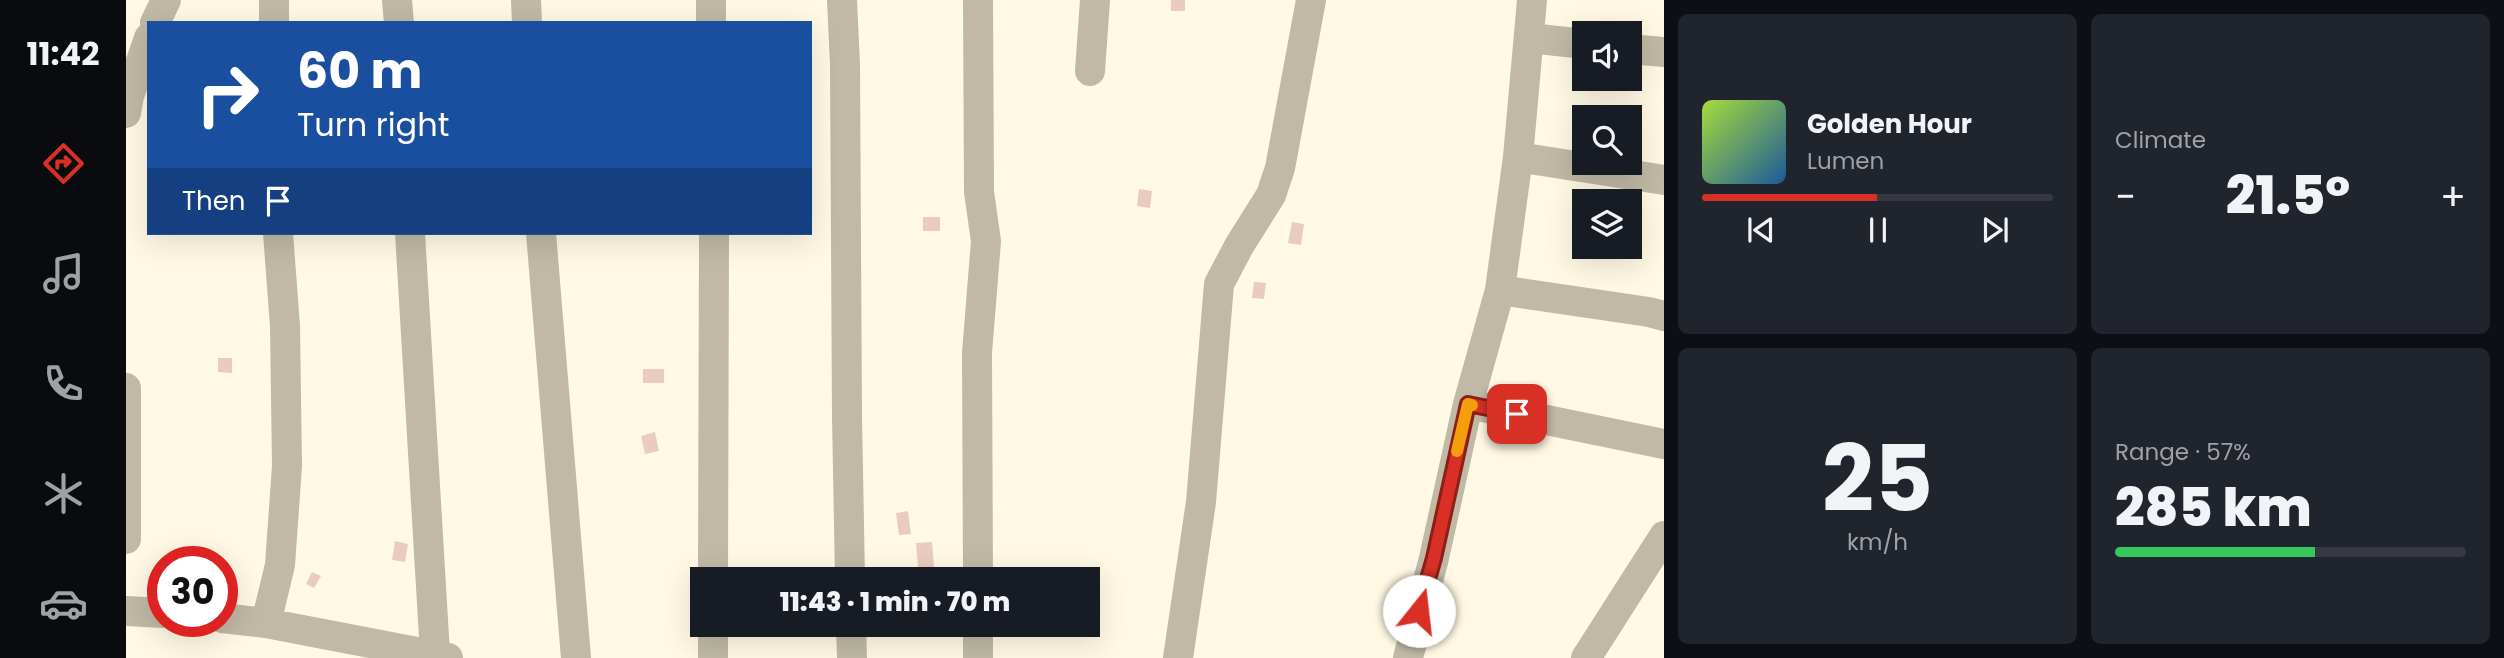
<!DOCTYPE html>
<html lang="en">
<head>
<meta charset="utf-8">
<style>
	body { margin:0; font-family:Poppins,sans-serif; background:#20242c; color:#f1f3f6; height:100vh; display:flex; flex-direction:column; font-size:26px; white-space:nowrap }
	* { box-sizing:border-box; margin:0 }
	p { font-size:23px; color:#9ea1a6 }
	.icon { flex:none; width:38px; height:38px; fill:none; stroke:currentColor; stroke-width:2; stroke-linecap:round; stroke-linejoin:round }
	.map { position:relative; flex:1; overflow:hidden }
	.panel { display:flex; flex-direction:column; gap:14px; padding:14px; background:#0d0f14; width:840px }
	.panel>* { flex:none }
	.banner { position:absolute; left:21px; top:21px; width:665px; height:214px; border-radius:0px; box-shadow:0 7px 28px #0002; background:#1a4fa0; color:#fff; overflow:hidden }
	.tools { position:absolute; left:1446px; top:21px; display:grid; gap:14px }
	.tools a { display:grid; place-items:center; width:70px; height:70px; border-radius:0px; background:#171b24; box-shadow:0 7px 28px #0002; font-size:35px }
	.speed { position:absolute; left:21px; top:546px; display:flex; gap:14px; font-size:35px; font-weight:700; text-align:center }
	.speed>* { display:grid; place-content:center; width:91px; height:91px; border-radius:50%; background:#171b24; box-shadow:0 7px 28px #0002; line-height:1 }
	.speed .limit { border:10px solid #d22; background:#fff; color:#111 }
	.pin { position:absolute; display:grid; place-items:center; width:60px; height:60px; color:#fff; margin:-30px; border-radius:14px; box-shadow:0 4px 10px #0006 }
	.me { position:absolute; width:77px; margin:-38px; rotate:16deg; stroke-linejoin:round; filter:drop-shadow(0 0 5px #0008) }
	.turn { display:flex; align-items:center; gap:24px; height:147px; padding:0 35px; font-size:32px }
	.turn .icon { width:91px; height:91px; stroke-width:2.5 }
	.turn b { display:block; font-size:49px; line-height:60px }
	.then { display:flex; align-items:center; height:66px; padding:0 35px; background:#0003; gap:14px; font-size:26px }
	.big { font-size:52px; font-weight:800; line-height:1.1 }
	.panel .card { flex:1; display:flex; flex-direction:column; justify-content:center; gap:10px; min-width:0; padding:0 24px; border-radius:10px; background:#20242c }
	.panel .dial { align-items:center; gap:0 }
	.dial b { font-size:91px; line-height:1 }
	.song { display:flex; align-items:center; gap:21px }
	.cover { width:84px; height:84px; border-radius:10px; background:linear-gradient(135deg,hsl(80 70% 55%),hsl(210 70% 35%)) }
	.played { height:7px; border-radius:4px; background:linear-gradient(90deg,#d93025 50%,#363941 50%) }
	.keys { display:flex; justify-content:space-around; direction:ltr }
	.heat { display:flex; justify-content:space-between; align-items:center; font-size:38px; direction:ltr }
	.charge { height:10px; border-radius:5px; background:linear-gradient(90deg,#34c759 57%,#363941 0) }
	.panel .tiles { flex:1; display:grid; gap:14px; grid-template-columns:repeat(2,1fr) }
	.trip { position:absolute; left:564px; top:567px; width:410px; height:70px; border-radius:0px; background:#171b24; box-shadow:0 7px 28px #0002; font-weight:800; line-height:70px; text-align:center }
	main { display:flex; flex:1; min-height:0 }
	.tabs { display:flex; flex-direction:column; width:126px; justify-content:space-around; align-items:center; background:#090b0e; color:#9ea1a6 }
	.tabs .icon { width:49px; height:49px }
	.tabs .selected { color:#d93025 }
	.tabs b { font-size:32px; color:#f1f3f6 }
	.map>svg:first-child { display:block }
</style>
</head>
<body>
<main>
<nav class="tabs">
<b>11:42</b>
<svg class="icon selected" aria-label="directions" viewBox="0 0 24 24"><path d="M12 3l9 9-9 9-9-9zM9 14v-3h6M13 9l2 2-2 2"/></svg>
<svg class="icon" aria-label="music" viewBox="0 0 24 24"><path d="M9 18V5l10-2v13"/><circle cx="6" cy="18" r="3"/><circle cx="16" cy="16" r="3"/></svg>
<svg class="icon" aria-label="phone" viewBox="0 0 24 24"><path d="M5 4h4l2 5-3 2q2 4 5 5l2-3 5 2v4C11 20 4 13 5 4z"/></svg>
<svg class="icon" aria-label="climate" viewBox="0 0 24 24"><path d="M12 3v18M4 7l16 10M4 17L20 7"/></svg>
<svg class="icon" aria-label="car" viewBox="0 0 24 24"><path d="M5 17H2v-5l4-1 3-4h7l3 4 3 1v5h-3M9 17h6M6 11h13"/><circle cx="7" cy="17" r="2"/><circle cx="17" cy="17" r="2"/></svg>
</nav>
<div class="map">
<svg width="1538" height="658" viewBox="0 0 1538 658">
	<rect width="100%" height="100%" fill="#fff9e4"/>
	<path fill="#e9cbc2" d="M 1045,0 L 1059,0 L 1059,11 L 1045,11 Z
		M 1013,189 L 1026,191 L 1024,208 L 1011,206 Z
		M 797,217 L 814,217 L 814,231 L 797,231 Z
		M 1166,222 L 1178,224 L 1175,245 L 1162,243 Z
		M 1128,282 L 1140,283 L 1138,299 L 1126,298 Z
		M 92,358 L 106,358 L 106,373 L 92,372 Z
		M 517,369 L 538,369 L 538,383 L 517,383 Z
		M 529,432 L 533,451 L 519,454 L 515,436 Z
		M 782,511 L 785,534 L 773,535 L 770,513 Z
		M 269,541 L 282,544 L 279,562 L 266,560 Z
		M 806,542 L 809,579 L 793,579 L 790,543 Z
		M 186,572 L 195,576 L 188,588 L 180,584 Z"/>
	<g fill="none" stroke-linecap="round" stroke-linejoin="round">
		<path stroke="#bfb9a5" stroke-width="30" d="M 271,0 L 273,23
			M 400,0 L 401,23
			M 585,0 L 585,23
			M 716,0 L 719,65 L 721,417 L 724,579
			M 29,23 L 40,0
			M 148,23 L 148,0
			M 1404,38 L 1458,44
			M 1503,49 L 1538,52
			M 964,71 L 969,0
			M 0,113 L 3,96 L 23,38
			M 1392,157 L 1538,180
			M 284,233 L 309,654
			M 415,233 L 450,658
			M 1374,290 L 1523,312 L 1538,316
			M 0,388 L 0,539
			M 1342,404 L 1538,444
			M 587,579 L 588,233
			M 852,579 L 851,353 L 860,241 L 853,192 L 852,0
			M 0,611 L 37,613
			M 96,618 L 140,623 L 322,658
			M 140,623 L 154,565 L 161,466 L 159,326 L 152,233
			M 587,625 L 587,658
			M 725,625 L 726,658
			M 852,625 L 852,658
			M 1052,658 L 1075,502 L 1093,284 L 1113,246 L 1145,195 L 1154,168 L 1185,0
			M 1282,658 L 1308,558 L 1342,404 L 1374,290 L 1392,157 L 1406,0
			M 1460,658 L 1538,536"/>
	</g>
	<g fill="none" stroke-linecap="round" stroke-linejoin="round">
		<g stroke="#8d1f18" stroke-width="18">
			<path id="route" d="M 1293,611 L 1308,558 L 1342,404 L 1391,414"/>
		</g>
		<use href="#route" stroke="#d93025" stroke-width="12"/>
		<path stroke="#f59e0b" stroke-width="12" d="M 1331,451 L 1342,404 L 1346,405"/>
	</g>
</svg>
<div class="tools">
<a><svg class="icon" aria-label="sound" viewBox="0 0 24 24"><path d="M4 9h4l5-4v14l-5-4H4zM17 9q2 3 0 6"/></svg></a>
<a><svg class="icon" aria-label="search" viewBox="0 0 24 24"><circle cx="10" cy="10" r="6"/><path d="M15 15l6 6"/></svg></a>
<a><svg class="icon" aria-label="layers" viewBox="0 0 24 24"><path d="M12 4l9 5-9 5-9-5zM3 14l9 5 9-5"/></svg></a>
</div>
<div class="speed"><div class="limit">30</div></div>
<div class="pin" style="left:1391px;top:414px;background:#d93025"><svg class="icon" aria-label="arrive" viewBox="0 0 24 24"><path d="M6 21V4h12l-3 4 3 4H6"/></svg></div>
<svg class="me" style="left:1293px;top:611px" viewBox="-20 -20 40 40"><circle r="19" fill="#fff"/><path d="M0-13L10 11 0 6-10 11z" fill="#d93025"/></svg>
<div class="trip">11:43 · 1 min · 70 m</div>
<div class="banner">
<div class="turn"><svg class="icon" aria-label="right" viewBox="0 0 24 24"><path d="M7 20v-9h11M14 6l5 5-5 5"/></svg><div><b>60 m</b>Turn right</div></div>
<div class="then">Then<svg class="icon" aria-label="arrive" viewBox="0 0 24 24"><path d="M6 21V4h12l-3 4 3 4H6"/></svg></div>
</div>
</div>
<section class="panel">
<div class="tiles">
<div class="card">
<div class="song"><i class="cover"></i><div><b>Golden Hour</b><p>Lumen</p></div></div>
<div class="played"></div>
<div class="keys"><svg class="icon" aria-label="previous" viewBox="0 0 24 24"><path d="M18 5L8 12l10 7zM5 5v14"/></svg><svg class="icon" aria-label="pause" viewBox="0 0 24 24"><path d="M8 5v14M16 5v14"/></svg><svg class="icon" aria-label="next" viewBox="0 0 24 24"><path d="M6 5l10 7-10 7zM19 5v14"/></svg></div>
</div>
<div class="card"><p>Climate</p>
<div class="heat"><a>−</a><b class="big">21.5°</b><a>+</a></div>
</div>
<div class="card dial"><b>25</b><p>km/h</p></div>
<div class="card"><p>Range · 57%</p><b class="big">285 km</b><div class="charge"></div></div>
</div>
</section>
</main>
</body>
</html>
